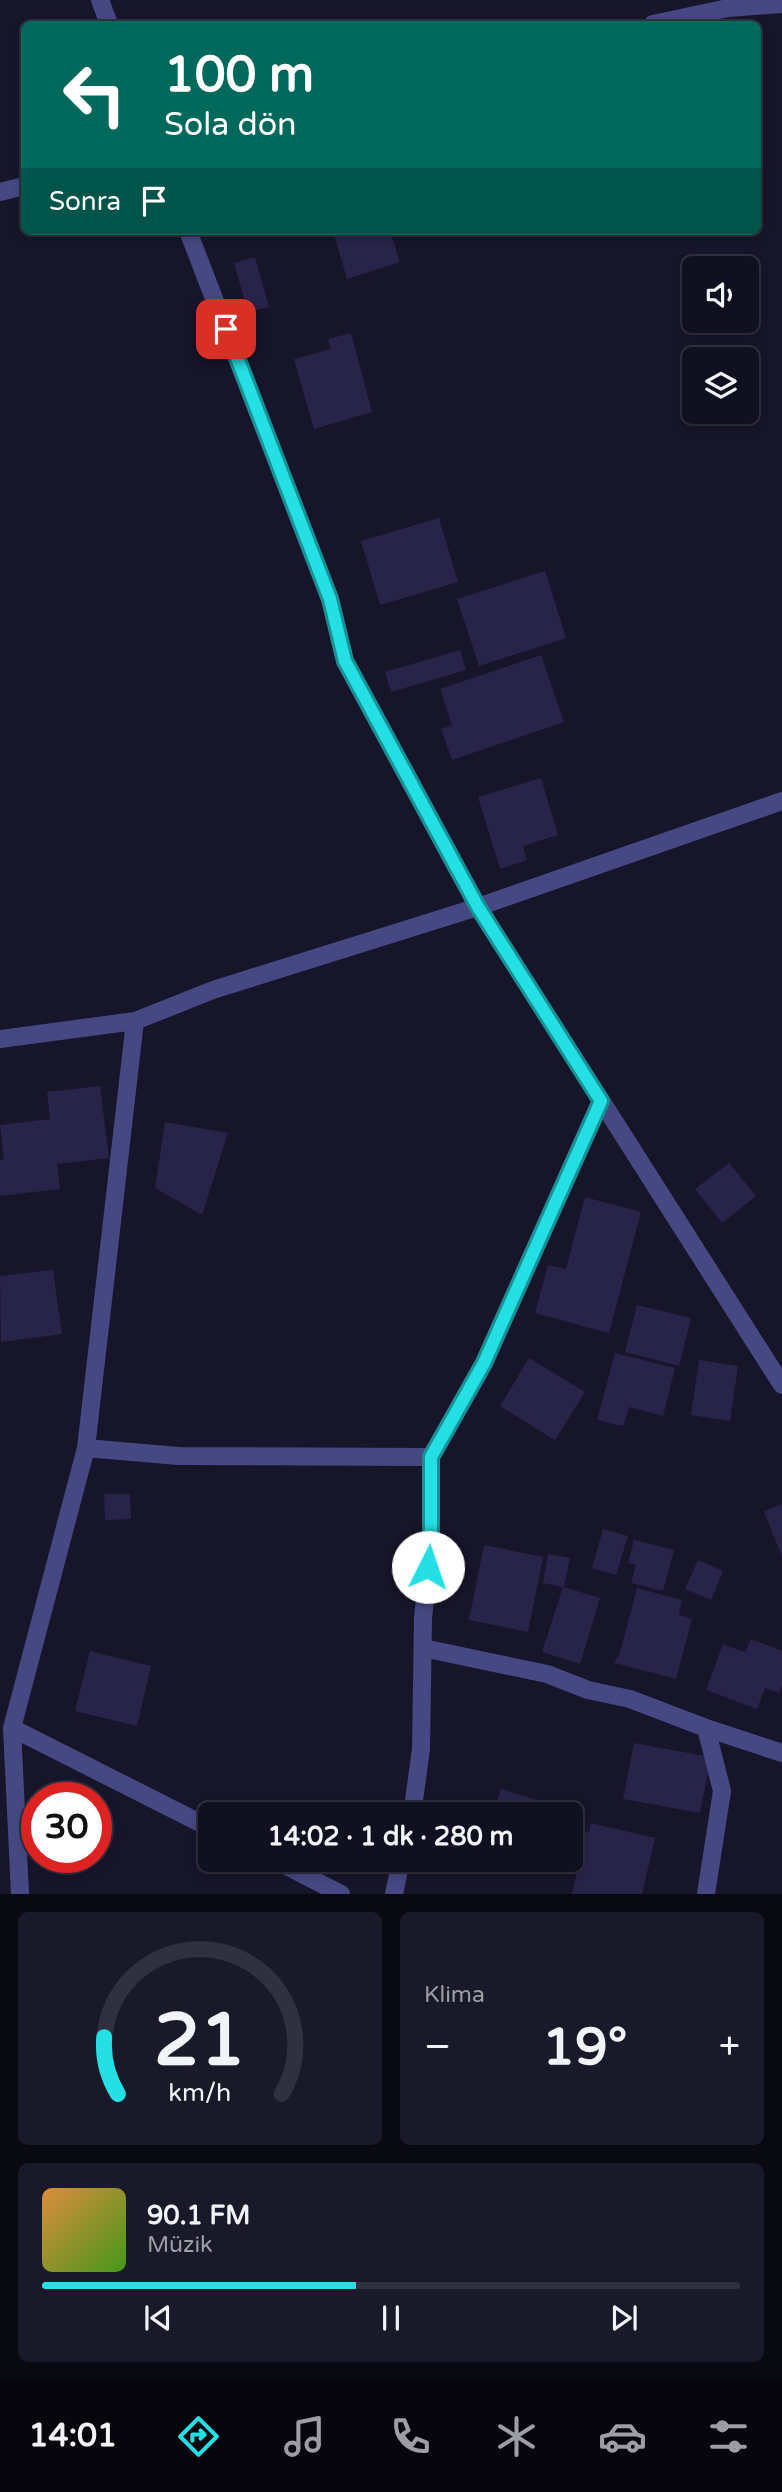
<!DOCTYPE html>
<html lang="tr">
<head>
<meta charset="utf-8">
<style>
	body { margin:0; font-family:"Varela Round",sans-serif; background:#1a1929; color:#f1f3f6; height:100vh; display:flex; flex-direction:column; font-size:26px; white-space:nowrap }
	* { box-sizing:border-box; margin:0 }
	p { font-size:23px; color:#9c9da5 }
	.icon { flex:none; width:38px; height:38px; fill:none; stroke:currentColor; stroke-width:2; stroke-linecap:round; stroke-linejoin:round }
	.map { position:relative; height:1894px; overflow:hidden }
	.details { display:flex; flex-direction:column; gap:18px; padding:18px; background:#090912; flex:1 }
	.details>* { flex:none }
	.guide { position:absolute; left:21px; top:21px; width:740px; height:214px; border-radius:10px; box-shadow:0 4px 10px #0003,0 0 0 2px #30303e; background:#00695c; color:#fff; overflow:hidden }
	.controls { position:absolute; left:682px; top:256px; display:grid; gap:14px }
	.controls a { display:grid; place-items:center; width:77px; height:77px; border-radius:10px; background:#111020; box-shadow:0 4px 10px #0003,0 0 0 2px #30303e; font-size:35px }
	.speed { position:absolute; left:21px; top:1782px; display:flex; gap:14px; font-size:35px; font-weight:700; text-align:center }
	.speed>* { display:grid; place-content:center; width:91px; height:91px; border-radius:50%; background:#111020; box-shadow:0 4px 10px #0003,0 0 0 2px #30303e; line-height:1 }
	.speed .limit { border:10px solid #d22; background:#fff; color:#111 }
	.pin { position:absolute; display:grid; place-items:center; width:60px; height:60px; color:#fff; margin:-30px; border-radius:14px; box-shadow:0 4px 10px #0006 }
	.me { position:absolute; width:77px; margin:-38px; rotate:4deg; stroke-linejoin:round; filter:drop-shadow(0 0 5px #0008) }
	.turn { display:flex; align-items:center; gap:24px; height:147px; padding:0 28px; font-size:32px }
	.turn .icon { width:91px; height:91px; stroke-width:2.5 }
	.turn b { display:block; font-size:49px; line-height:60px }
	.then { display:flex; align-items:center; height:66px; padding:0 28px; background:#0003; gap:14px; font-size:26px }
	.big { font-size:52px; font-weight:800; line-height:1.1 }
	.details .widget { flex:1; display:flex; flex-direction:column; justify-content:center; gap:10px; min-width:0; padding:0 24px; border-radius:10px; background:#1a1929 }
	.details .dial { align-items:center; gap:0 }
	.dial svg { height:182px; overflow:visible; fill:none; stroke:#30303e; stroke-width:7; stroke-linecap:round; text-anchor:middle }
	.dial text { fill:#f1f3f6; stroke:none }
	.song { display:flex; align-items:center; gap:21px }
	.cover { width:84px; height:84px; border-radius:10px; background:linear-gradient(135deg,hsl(30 70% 55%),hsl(100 70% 35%)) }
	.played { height:7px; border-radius:4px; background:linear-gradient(90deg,#24dfe4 45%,#30303e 45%) }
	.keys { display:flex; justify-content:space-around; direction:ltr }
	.heat { display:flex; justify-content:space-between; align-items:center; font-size:38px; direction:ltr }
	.details .tiles { flex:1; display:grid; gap:18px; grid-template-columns:1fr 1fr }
	.widget:last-child { grid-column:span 2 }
	.trip { position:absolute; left:198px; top:1802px; width:385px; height:70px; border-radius:10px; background:#111020; box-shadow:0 4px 10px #0003,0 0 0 2px #30303e; font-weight:800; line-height:70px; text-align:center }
	.tab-bar { display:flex; height:112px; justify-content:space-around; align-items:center; background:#07060d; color:#9c9da5 }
	.tab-bar .icon { width:49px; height:49px }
	.tab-bar .on { color:#24dfe4 }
	.tab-bar b { font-size:32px; color:#f1f3f6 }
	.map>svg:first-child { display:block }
</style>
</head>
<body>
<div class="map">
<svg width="782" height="1894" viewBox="0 0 782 1894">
	<rect width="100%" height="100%" fill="#17152a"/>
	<path fill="#282349" d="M 333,231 L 390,231 L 400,262 L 347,279 Z
		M 255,257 L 269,307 L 248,312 L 234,263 Z
		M 351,333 L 372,412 L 314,429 L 294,359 L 331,349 L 328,339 Z
		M 439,518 L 458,582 L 380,605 L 361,541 Z
		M 545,571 L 566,638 L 479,666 L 457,599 Z
		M 460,650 L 466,670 L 391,692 L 385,672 Z
		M 541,655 L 564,722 L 452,760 L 441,729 L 452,725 L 440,689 Z
		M 541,778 L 558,835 L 523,846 L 527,860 L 500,869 L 478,797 Z
		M 100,1086 L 109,1158 L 57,1164 L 60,1189 L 0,1196 L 0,1160 L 4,1160 L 0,1125 L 50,1119 L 47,1092 Z
		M 165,1122 L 228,1133 L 202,1215 L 155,1188 Z
		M 729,1163 L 756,1196 L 722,1223 L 695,1189 Z
		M 585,1197 L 641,1212 L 609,1333 L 535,1313 L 548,1265 L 566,1269 Z
		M 53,1270 L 62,1334 L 1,1342 L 0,1276 Z
		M 637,1305 L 691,1318 L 679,1366 L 625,1352 Z
		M 615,1353 L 675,1368 L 663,1416 L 629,1407 L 623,1426 L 597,1420 Z
		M 529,1358 L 585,1392 L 555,1440 L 500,1406 Z
		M 699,1360 L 738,1366 L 730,1421 L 691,1415 Z
		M 104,1494 L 130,1494 L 131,1519 L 105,1520 Z
		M 782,1504 L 782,1557 L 764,1511 Z
		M 603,1529 L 628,1536 L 616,1575 L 592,1568 Z
		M 634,1540 L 674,1550 L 663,1591 L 631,1583 L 636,1565 L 628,1563 Z
		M 484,1545 L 543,1557 L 528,1632 L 469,1620 Z
		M 548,1554 L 570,1558 L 564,1587 L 600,1598 L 580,1664 L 542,1652 L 563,1587 L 543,1583 Z
		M 698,1560 L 723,1571 L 711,1600 L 685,1589 Z
		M 637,1588 L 682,1600 L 679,1615 L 692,1619 L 676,1679 L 614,1663 L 620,1653 Z
		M 751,1639 L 782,1651 L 782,1685 L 779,1693 L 765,1688 L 757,1709 L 706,1690 L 723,1644 L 745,1652 Z
		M 90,1651 L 151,1666 L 137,1726 L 75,1711 Z
		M 634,1743 L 711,1757 L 700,1813 L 623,1799 Z
		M 501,1789 L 565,1809 L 563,1815 L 493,1815 Z
		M 591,1823 L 655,1838 L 642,1894 L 572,1894 L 586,1831 L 589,1832 Z
		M 515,1860 L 548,1860 L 545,1870 Z"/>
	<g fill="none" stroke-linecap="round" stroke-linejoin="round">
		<path stroke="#464883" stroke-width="18" d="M 100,0 L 109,24
			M 653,24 L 728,8 L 782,4
			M 0,192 L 24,186
			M 188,231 L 330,599 L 345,661 L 478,907 L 782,1385
			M 0,1039 L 135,1021
			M 86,1448 L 178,1456 L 431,1457
			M 423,1648 L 547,1674 L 588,1690 L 630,1699 L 706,1728 L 782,1753
			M 12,1728 L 210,1828
			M 706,1728 L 722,1791 L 706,1894
			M 412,1815 L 421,1749 L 423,1618 L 431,1542 L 431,1457 L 484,1363 L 601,1101
			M 275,1860 L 341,1894
			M 20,1894 L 12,1728 L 86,1448 L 135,1021 L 213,990 L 478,907 L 782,801
			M 394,1894 L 401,1860"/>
	</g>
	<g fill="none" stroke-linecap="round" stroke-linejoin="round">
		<g stroke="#179194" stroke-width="18">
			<path id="route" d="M 226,329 L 330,599 L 345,661 L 478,907 L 601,1101 L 484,1363 L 431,1457 L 431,1542 L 428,1567"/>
		</g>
		<use href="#route" stroke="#24dfe4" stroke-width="12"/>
	</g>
</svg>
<div class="controls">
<a><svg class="icon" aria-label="sound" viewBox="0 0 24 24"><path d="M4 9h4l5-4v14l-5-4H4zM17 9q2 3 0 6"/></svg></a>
<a><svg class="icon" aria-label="layers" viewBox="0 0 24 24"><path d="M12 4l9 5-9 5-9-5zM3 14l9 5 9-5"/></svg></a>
</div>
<div class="speed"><div class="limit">30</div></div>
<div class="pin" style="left:226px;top:329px;background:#d93025"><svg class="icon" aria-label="arrive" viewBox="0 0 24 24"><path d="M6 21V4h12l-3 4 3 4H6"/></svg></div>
<svg class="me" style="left:428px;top:1567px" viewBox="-20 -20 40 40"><circle r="19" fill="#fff"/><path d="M0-13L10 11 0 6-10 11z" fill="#24dfe4"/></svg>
<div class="trip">14:02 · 1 dk · 280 m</div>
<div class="guide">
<div class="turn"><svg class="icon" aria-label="left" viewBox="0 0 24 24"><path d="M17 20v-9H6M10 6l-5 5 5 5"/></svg><div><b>100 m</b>Sola dön</div></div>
<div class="then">Sonra<svg class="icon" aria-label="arrive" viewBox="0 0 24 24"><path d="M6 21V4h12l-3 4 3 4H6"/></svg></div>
</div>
</div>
<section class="details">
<div class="tiles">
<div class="widget dial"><svg viewBox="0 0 100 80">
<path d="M14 69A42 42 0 1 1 86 69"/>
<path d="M14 69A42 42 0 0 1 8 44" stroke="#24dfe4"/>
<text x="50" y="56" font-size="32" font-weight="700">21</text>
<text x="50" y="72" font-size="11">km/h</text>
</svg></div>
<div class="widget"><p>Klima</p>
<div class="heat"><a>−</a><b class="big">19°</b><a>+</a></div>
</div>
<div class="widget">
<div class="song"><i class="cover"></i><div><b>90.1 FM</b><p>Müzik</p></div></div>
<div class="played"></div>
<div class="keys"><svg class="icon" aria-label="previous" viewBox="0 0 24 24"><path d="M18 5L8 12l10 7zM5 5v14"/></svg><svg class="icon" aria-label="pause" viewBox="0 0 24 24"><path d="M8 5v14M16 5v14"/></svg><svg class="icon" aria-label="next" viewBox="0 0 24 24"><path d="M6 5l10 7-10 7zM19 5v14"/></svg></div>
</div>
</div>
</section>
<nav class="tab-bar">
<b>14:01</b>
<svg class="icon on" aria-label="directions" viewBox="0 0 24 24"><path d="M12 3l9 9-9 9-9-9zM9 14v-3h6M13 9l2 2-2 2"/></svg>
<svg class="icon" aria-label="music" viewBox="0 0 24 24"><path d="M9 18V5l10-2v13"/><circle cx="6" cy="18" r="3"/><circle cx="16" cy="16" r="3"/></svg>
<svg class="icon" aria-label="phone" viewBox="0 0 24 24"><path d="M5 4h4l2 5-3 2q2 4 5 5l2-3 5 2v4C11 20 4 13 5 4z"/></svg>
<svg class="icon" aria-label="climate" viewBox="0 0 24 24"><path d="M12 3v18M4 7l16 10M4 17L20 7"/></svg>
<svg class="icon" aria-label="car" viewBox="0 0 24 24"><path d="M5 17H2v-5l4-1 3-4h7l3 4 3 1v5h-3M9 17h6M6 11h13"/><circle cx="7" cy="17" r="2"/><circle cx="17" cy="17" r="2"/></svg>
<svg class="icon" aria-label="filters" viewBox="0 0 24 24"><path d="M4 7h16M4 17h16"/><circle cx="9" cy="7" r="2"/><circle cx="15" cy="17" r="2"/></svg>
</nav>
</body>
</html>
